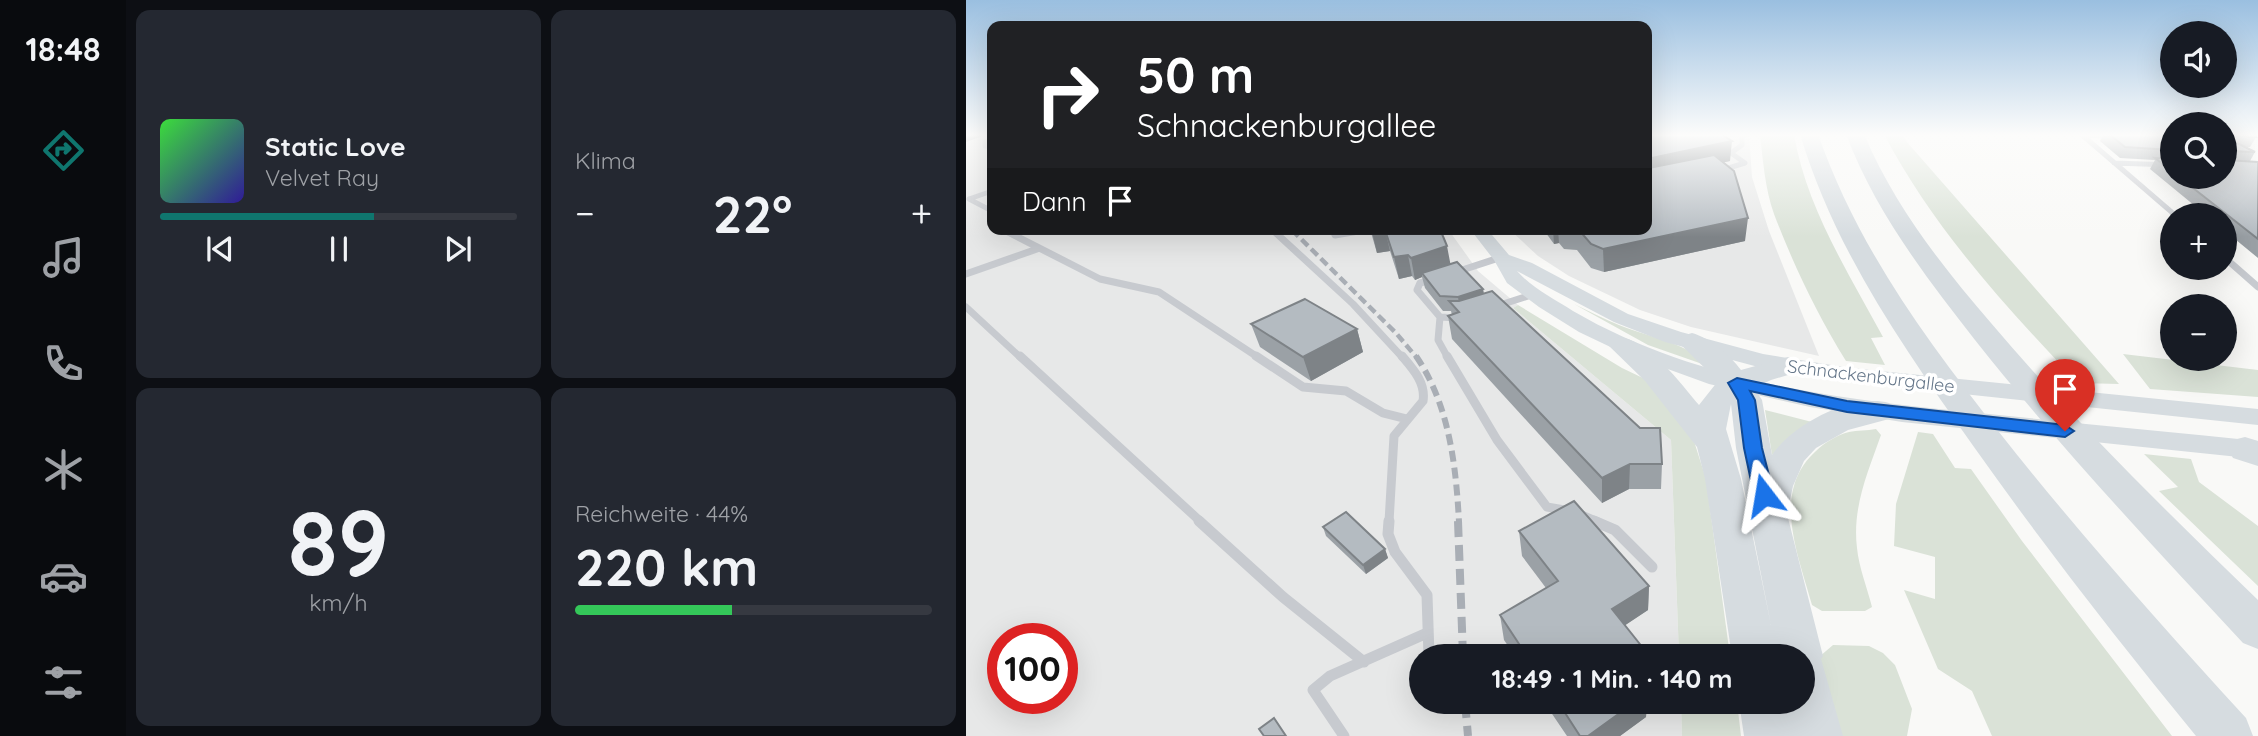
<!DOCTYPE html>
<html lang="de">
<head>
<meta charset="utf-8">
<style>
	body { margin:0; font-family:Quicksand,sans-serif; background:#242831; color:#f1f3f6; height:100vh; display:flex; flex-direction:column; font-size:26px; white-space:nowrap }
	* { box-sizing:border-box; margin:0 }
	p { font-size:23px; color:#9ea1a6 }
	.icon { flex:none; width:38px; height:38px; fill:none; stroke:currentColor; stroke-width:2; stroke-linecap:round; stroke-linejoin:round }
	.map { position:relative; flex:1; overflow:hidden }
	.panel { display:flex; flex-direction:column; gap:10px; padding:10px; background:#0d0f14; width:840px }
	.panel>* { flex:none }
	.banner { position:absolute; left:21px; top:21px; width:665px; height:214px; border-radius:14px; box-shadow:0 7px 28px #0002; background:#202124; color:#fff; overflow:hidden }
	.fabs { position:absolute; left:1194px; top:21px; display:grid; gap:14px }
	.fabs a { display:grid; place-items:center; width:77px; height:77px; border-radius:50%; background:#171b24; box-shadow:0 7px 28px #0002; font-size:35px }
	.speed { position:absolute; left:21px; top:623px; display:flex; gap:14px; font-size:35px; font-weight:700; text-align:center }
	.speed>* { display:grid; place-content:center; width:91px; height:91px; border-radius:50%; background:#171b24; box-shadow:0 7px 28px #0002; line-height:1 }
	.speed .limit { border:10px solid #d22; background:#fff; color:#111 }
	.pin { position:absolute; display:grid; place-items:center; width:60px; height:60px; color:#fff; margin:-72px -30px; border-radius:50% 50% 50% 0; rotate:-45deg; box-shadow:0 0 7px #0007 }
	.pin .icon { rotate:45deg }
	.me { position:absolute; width:77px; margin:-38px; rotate:346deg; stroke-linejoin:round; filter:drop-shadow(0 0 5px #0008) }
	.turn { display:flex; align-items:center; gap:24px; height:147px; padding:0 35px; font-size:32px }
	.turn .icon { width:91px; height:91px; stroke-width:2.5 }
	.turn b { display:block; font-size:49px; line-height:60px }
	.then { display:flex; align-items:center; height:66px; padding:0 35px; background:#0003; gap:14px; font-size:26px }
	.big { font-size:52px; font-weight:700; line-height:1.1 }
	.panel .tile { flex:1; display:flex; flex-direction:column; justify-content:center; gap:10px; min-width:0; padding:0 24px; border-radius:14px; background:#242831 }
	.panel .dial { align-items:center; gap:0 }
	.dial b { font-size:91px; line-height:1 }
	.song { display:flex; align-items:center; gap:21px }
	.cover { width:84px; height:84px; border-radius:10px; background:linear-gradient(135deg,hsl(120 70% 55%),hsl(250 70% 35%)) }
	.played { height:7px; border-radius:4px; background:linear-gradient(90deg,#0f766e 60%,#363941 60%) }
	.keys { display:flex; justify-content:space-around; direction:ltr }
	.heat { display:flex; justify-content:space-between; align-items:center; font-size:38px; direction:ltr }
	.charge { height:10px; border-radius:5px; background:linear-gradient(90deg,#34c759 44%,#363941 0) }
	.panel .tiles { flex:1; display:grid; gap:10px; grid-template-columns:repeat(2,1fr) }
	.trip { position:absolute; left:443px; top:644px; width:406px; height:70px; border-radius:35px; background:#171b24; box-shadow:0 7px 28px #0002; font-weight:700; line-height:70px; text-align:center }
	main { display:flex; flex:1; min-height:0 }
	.tabs { display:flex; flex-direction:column; width:126px; justify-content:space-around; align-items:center; background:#090b0e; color:#9ea1a6 }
	.tabs .icon { width:49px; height:49px }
	.tabs .selected { color:#0f766e }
	.tabs b { font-size:32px; color:#f1f3f6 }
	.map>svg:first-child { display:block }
</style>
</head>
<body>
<main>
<nav class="tabs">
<b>18:48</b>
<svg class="icon selected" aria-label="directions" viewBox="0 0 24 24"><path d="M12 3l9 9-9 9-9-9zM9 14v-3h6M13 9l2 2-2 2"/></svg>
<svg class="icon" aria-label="music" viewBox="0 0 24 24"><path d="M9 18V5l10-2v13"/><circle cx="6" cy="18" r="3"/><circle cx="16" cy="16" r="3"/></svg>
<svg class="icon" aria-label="phone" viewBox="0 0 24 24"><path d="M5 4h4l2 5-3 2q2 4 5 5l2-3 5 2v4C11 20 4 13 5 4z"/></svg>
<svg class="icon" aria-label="climate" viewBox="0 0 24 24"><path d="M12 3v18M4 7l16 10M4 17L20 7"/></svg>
<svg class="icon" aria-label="car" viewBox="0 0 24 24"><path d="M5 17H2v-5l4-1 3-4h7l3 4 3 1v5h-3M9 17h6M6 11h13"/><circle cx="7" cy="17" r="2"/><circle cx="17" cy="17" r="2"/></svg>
<svg class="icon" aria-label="filters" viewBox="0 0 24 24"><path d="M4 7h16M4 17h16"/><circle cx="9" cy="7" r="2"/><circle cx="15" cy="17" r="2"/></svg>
</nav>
<section class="panel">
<div class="tiles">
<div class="tile">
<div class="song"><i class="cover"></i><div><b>Static Love</b><p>Velvet Ray</p></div></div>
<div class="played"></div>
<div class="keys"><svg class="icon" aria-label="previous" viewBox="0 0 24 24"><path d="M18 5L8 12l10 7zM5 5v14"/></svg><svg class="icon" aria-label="pause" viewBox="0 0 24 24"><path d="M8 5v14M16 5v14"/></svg><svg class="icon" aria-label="next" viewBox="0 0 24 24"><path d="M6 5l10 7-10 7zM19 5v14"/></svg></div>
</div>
<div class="tile"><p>Klima</p>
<div class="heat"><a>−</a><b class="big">22°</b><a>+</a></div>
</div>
<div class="tile dial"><b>89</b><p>km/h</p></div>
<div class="tile"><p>Reichweite · 44%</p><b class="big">220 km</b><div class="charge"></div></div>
</div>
</section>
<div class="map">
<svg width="1292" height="736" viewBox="0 0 1292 736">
	<rect width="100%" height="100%" fill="#f9f9f7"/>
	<path fill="#e7e8e8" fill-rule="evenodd" d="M 0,134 L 26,134 L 26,229 L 482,229 L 512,271 L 552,305 L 547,308 L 705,440 L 713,656 L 455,656 L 455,702 L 715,702 L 716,736 L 0,736 ZM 37,639 L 96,639 L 96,698 L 37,698 Z
		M 681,134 L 783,134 L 786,177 L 803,231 L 853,356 L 725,327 L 674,310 L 603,276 L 572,256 L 543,229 L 681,229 Z"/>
	<path fill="#dae2d7" d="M 794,134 L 828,134 C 840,207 882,272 917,337 L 905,338 L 919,365 L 880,361 C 852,316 827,264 808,214 C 799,189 797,161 794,134 Z
		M 918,134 L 941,134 L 938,136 L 940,141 L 1153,384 L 1112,383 C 1040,307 967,228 918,134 Z
		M 608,304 C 623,311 638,319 653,325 C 679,336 726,344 742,366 L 682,345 Z
		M 552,305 L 656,368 L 679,379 L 727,438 L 740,479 L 764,656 L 713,656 L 705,440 L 547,308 Z
		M 1157,354 L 1292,370 L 1292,397 L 1184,389 Z
		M 799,410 L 846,422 L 806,455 Z
		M 910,429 L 915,435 C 902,472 886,507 891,548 C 893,568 901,587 906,607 L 899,611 L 856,611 L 846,605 C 833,556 804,492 850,451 C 858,443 871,435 883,432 C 891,430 901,431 910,429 Z
		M 952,432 L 967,434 L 989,468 L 1005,469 L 1056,541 L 1206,736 L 1026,736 L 1006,691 L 972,669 L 938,590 L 969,599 L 969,557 L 928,546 L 930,504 Z
		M 1178,454 L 1225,459 L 1233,482 L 1292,526 L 1292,586 L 1193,491 L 1212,487 Z
		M 867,645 L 903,646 L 917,653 L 929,665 L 946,709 L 941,736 L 873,736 L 853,657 Z
		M 715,702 L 771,702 L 775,736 L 716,736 Z"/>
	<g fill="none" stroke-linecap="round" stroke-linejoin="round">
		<path stroke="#c7cacf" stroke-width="5" d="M 1115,134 L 1209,215
			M 1116,135 L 1144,136
			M 26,139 L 19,142 L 19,146 L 26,147
			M 765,153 L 776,145 L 776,134
			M 1148,163 L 1206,165
			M 756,170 L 779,163 L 758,148
			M 3,199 L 26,211
			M 3,199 L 26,191
			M 36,229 L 41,232
			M 367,229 L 368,232
			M 313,232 L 317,229
			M 388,232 L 403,229"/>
		<path stroke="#c7cacf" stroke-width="7" d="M 38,230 L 134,279 L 193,292 L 293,358
			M 316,230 L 310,233 L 387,304 L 437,358
			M 367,230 L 369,235 L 398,230
			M 1258,257 L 1292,287
			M 487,273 L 536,257
			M 0,274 L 71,249
			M 465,280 L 454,283 L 451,290 L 474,317 L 491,318
			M 531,306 L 568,294
			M 0,307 L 55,358
			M 474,317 L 472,340 L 482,358"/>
		<path stroke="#c7cacf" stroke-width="9" d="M 54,356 L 235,522
			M 290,356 L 337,387 L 380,391 L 417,413 L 441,419
			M 481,356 L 531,440 L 581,507 L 604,511
			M 616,515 L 632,522
			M 423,522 L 428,436 L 457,401 C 460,383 447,369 436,356"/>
		<path stroke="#c7cacf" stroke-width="11" d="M 233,521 L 317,597 L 398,662
			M 423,521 L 422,534 L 429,552 L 461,595 L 463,656
			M 628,521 L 649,530 L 686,567
			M 378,736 L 347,690 L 364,676 L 461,633"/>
		<path fill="#d6dce0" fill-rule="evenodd" d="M 504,229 L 521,229 L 543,255 L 566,263 L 662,314 L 715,332 L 797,354 L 884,368 L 1292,409 L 1292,425 L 884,382 L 796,368 L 699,342 L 648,322 L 551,271 C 566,288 588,299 607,311 C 736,386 887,401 1033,415 C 1119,424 1206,432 1292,441 L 1292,459 L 936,422 L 844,407 L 743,384 L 655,352 L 613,332 L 573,307 L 541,283 L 528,260 Z"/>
		<path fill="#d6dce0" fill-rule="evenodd" d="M 834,134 L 852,134 C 891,246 960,340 1033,432 C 1111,531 1195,625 1280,718 L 1287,736 L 1230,736 C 1153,642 1078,546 1008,447 C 938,348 869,251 834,134 Z
			M 880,134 L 898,134 C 928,205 975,265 1025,323 C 1108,421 1200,511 1292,600 L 1292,649 L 1277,643 C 1185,544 1093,446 1009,340 C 959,276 909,211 880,134 Z
			M 726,333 C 744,338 764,355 775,370 L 822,357 L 832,360 L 837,366 L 832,372 L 805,380 L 788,388 L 796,400 L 806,455 C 827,424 886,393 923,403 L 928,411 L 923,419 L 882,430 L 850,448 L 838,461 L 827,486 L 821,514 L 857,656 L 855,659 L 877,736 L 778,736 L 773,702 L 836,702 L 836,656 L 766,656 L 739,479 L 731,447 L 679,381 L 641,344 L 645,338 C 676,330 714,383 733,405 L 752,381 L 712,342 L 716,336 ZM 765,404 L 770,448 L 805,625 L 775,479 L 760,429 Z
			M 1279,437 L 1292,441 L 1292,466 L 1267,458 L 1262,449 L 1267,440 Z"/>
		<path stroke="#a9aeb5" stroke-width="3.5" stroke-dasharray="7 3.5" stroke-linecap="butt" d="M 325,229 L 327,232"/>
		<path stroke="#a9aeb5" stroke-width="4.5" stroke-dasharray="9 4.5" stroke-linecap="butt" d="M 326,230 L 430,333 L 451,358"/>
		<path stroke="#a9aeb5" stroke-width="6" stroke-dasharray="11 6" stroke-linecap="butt" d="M 450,356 C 483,404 490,465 493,522"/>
		<path stroke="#a9aeb5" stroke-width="8" stroke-dasharray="16 8" stroke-linecap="butt" d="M 492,521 L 497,656
			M 499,702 L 502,736"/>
	</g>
	<path fill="#9ba1a6" d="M 681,134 L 764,161 L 757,162 L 779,241 L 638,272 L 625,268 L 611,250 L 598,249 L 593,243 L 588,244 L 577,229 L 681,229 Z
		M 1138,134 L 1206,134 L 1206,177 L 1258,177 L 1258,134 L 1285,134 L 1290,137 L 1284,147 L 1280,147 L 1289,152 L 1284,161 L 1292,162 L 1292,258 L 1258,230 L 1258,215 L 1240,215 L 1184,169 L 1189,160 L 1154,158 L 1134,141 Z
		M 404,229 L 474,229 L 484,264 L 517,289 L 518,294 L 696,464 L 695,489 L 663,489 L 636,503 L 486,339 L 482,316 L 486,315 L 485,311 L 477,311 L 459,288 L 456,277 L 449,280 L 446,276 L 433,279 L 424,251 L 411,253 Z
		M 285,324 L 391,329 L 397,352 L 345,381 L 294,347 Z
		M 357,527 L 419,549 L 422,558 L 400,574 L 360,536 Z
		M 553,531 L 683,586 L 682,610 L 659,625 L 677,656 L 549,656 L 538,640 L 534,615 L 580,588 L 556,556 Z
		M 578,702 L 681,702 L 680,717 L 654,736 L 601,736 Z"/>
	<path fill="#7e8387" d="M 0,134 L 22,134 L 0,142 Z
		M 766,141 L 764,161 L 681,179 L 681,159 Z
		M 782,218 L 779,241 L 638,272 L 637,249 Z
		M 587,229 L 592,229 L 593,243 L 588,244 Z
		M 419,230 L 424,251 L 411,253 L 406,232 Z
		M 481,246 L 485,267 L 456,273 L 456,277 L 449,280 L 445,258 Z
		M 442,255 L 446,276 L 433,279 L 428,257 Z
		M 517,289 L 519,304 L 494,312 L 492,297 Z
		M 391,329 L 397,352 L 345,381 L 337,357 Z
		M 664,464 L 663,489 L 636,503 L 636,478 Z
		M 419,549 L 422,558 L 400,574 L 397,565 Z
		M 683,586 L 682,610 L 646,634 L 646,609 Z
		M 677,648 L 677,656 L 666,656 Z
		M 669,702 L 681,702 L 680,717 L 654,736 L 622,736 Z"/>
	<path fill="#b4bbc1" stroke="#7e8387" stroke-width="2" d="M 681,134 L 755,134 L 766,141 L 681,159 Z
		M 1143,134 L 1206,134 L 1206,150 L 1159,147 Z
		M 1258,134 L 1260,134 L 1261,138 L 1289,152 L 1262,151 L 1259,155 L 1261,160 L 1292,162 L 1292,239 L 1213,177 L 1258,177 Z
		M 1276,134 L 1285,134 L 1290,137 L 1282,137 Z
		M 748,155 L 768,171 L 782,218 L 637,249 L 625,244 L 612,229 L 681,229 L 681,167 L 683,168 Z
		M 1189,158 L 1206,159 L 1206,171 Z
		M 405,229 L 474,229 L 481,246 L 445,258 L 442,255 L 428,257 L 419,230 L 406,232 Z
		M 491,262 L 517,289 L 492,297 L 474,296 L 456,273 Z
		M 526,291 L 674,428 L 694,428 L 696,464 L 664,464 L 636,478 L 482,316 L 493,312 L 483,301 L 493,301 Z
		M 339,299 L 391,329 L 337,357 L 285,324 Z
		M 608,501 L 683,586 L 646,609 L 677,648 L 666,656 L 561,656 L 534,615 L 592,581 L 553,531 Z
		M 380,512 L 419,549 L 397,565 L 357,527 Z
		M 592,702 L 669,702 L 622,736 L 614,736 Z
		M 308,718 L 320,736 L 298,736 L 293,729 Z"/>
	<linearGradient id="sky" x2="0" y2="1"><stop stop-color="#9abfe0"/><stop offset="0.57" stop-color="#fcfcfb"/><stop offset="1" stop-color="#fcfcfb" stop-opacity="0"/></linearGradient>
	<rect width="1292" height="237" fill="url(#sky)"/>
	<path fill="#1a73e8" stroke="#114b97" stroke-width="2" d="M 771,378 L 881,401 L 1099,425 L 1108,431 L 1099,437 L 881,412 L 784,391 L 789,400 L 796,448 L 808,495 L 805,501 L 798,503 L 791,501 L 788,495 L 778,448 L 772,400 L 762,383 Z"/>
	<g text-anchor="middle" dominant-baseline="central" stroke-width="7" stroke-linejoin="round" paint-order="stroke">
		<g font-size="18" fill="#66778a" stroke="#fff">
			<text transform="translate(905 376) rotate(7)">Schnackenburgallee</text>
		</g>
	</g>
</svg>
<div class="fabs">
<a><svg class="icon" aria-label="sound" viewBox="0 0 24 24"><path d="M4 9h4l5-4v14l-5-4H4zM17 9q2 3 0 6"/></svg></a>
<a><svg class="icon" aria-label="search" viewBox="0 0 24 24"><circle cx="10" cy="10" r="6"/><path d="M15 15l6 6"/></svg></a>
<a>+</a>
<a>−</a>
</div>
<div class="speed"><div class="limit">100</div></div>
<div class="pin" style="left:1099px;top:431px;background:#d93025"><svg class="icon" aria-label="arrive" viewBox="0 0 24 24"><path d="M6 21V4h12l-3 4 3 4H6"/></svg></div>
<svg class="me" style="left:798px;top:495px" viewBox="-20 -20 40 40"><path d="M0-17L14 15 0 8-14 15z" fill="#1a73e8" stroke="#fff" stroke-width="4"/></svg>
<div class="trip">18:49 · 1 Min. · 140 m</div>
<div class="banner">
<div class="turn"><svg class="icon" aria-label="right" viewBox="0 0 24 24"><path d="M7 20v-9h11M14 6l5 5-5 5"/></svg><div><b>50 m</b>Schnackenburgallee</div></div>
<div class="then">Dann<svg class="icon" aria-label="arrive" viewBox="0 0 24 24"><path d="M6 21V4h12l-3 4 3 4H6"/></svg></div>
</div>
</div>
</main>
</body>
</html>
